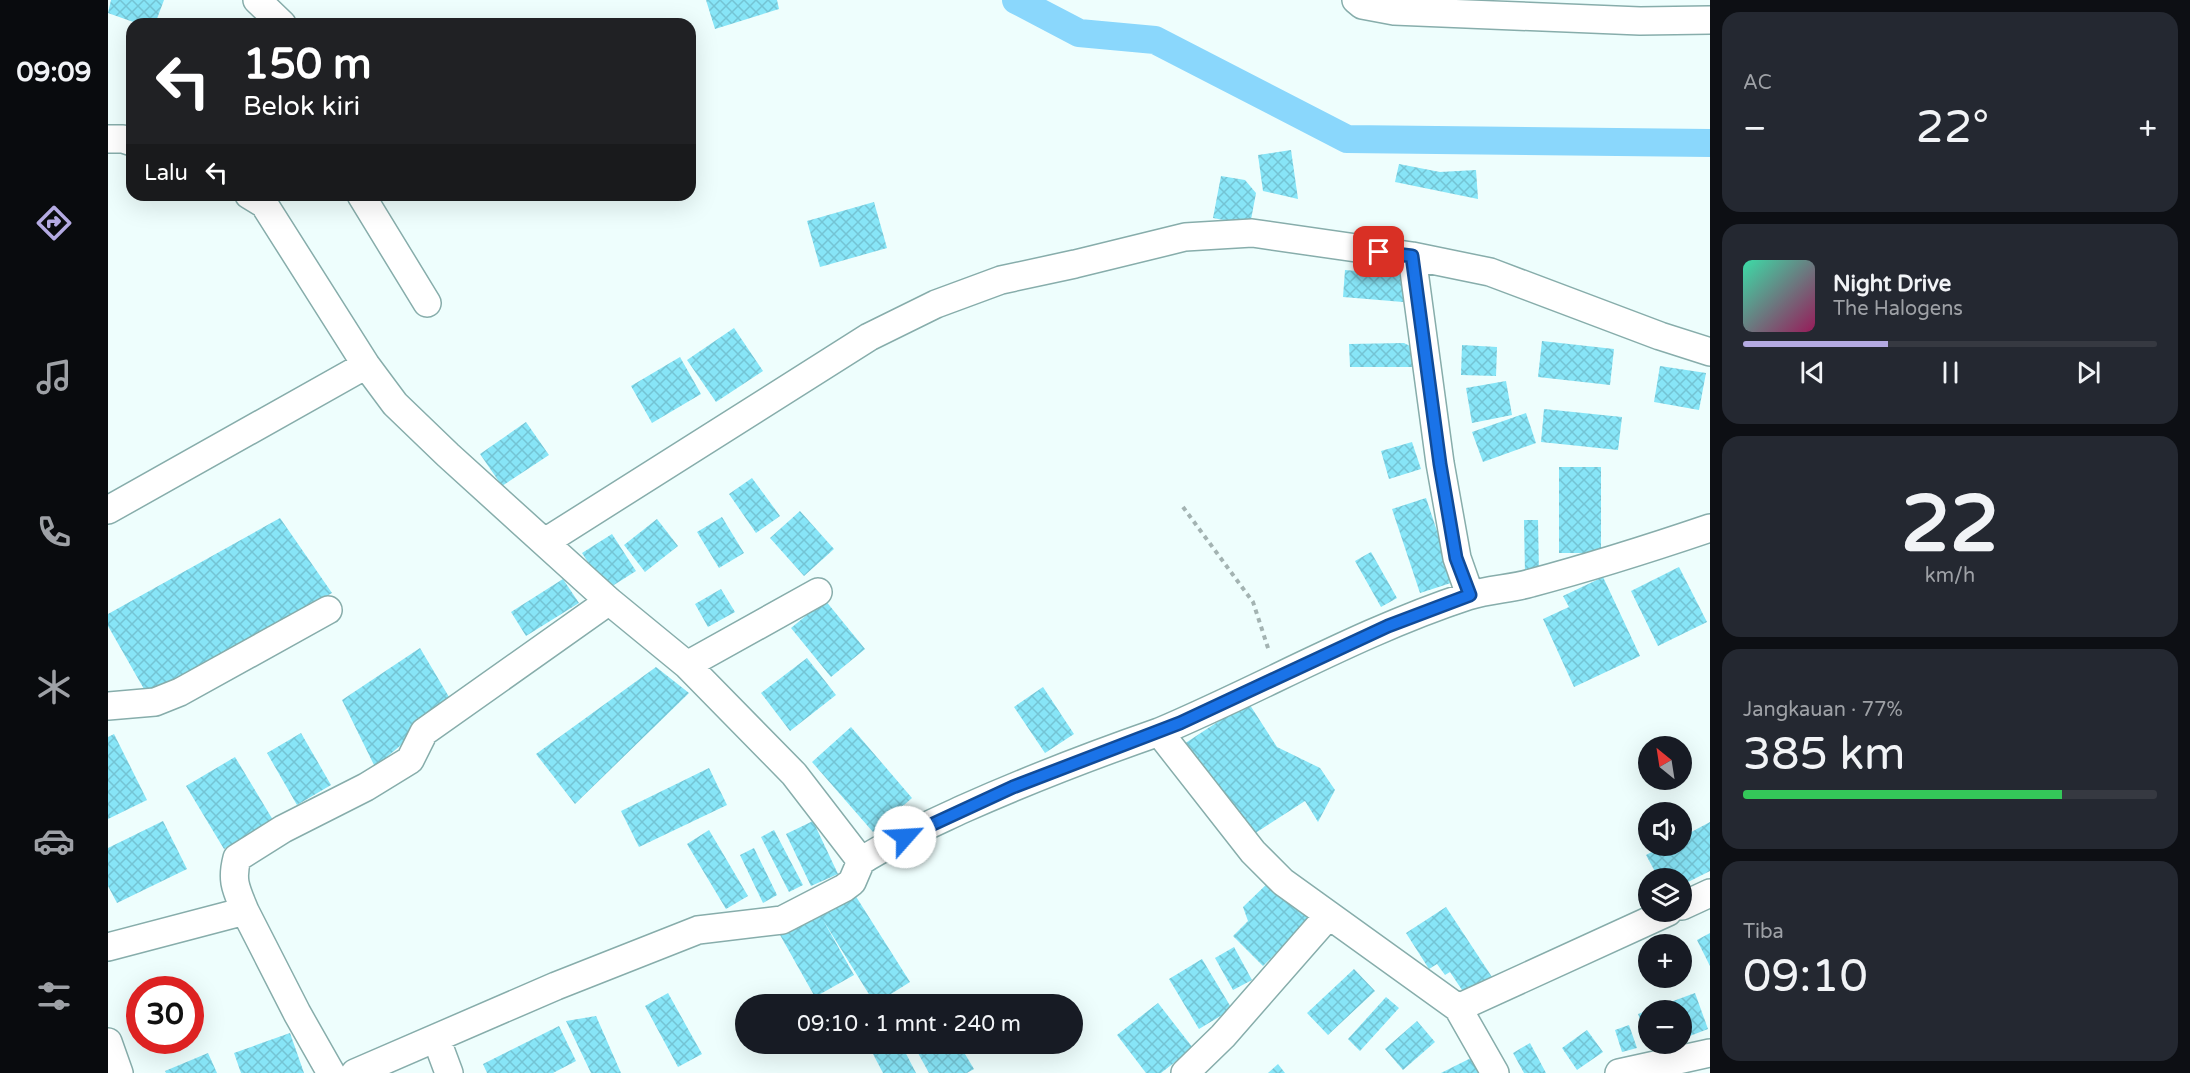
<!DOCTYPE html>
<html lang="id">
<head>
<meta charset="utf-8">
<style>
	body { margin:0; font-family:"Varela Round",sans-serif; background:#242831; color:#f1f3f6; height:100vh; display:flex; flex-direction:column; font-size:22px; white-space:nowrap }
	* { box-sizing:border-box; margin:0 }
	p { font-size:20px; color:#9ea1a6 }
	.icon { flex:none; width:33px; height:33px; fill:none; stroke:currentColor; stroke-width:2; stroke-linecap:round; stroke-linejoin:round }
	.map { position:relative; flex:1; overflow:hidden }
	.panel { display:flex; flex-direction:column; gap:12px; padding:12px; background:#0d0f14; width:480px }
	.panel>* { flex:none }
	.banner { position:absolute; left:18px; top:18px; width:570px; height:183px; border-radius:18px; box-shadow:0 6px 24px #0002; background:#202124; color:#fff; overflow:hidden }
	.needle { width:39px; rotate:330deg }
	.controls { position:absolute; left:1530px; top:736px; display:grid; gap:12px }
	.controls a { display:grid; place-items:center; width:54px; height:54px; border-radius:50%; background:#171b24; box-shadow:0 6px 24px #0002; font-size:30px }
	.speed { position:absolute; left:18px; top:976px; display:flex; gap:12px; font-size:30px; font-weight:700; text-align:center }
	.speed>* { display:grid; place-content:center; width:78px; height:78px; border-radius:50%; background:#171b24; box-shadow:0 6px 24px #0002; line-height:1 }
	.speed .limit { border:9px solid #d22; background:#fff; color:#111 }
	.pin { position:absolute; display:grid; place-items:center; width:51px; height:51px; color:#fff; margin:-26px; border-radius:12px; box-shadow:0 3px 9px #0006 }
	.me { position:absolute; width:66px; margin:-33px; rotate:64deg; stroke-linejoin:round; filter:drop-shadow(0 0 4px #0008) }
	.turn { display:flex; align-items:center; gap:21px; height:126px; padding:0 18px; font-size:27px }
	.turn .icon { width:78px; height:78px; stroke-width:2.5 }
	.turn b { display:block; font-size:42px; line-height:51px }
	.then { display:flex; align-items:center; height:57px; padding:0 18px; background:#0003; gap:12px; font-size:22px }
	.big { font-size:45px; font-weight:600; line-height:1.1 }
	.panel .tile { flex:1; display:flex; flex-direction:column; justify-content:center; gap:9px; min-width:0; padding:0 21px; border-radius:18px; background:#242831 }
	.panel .dial { align-items:center; gap:0 }
	.dial b { font-size:78px; line-height:1 }
	.song { display:flex; align-items:center; gap:18px }
	.cover { width:72px; height:72px; border-radius:9px; background:linear-gradient(135deg,hsl(160 70% 55%),hsl(330 70% 35%)) }
	.played { height:6px; border-radius:3px; background:linear-gradient(90deg,#b4aae2 35%,#363941 35%) }
	.keys { display:flex; justify-content:space-around; direction:ltr }
	.heat { display:flex; justify-content:space-between; align-items:center; font-size:33px; direction:ltr }
	.charge { height:9px; border-radius:4px; background:linear-gradient(90deg,#34c759 77%,#363941 0) }
	.trip { position:absolute; left:627px; top:994px; width:348px; height:60px; border-radius:30px; background:#171b24; box-shadow:0 6px 24px #0002; font-weight:600; line-height:60px; text-align:center }
	main { display:flex; flex:1; min-height:0 }
	.dock { display:flex; flex-direction:column; width:108px; justify-content:space-around; align-items:center; background:#090b0e; color:#9ea1a6 }
	.dock .icon { width:42px; height:42px }
	.dock .current { color:#b4aae2 }
	.dock b { font-size:27px; color:#f1f3f6 }
	.map>svg:first-child { display:block }
</style>
</head>
<body>
<main>
<nav class="dock">
<b>09:09</b>
<svg class="icon current" aria-label="directions" viewBox="0 0 24 24"><path d="M12 3l9 9-9 9-9-9zM9 14v-3h6M13 9l2 2-2 2"/></svg>
<svg class="icon" aria-label="music" viewBox="0 0 24 24"><path d="M9 18V5l10-2v13"/><circle cx="6" cy="18" r="3"/><circle cx="16" cy="16" r="3"/></svg>
<svg class="icon" aria-label="phone" viewBox="0 0 24 24"><path d="M5 4h4l2 5-3 2q2 4 5 5l2-3 5 2v4C11 20 4 13 5 4z"/></svg>
<svg class="icon" aria-label="climate" viewBox="0 0 24 24"><path d="M12 3v18M4 7l16 10M4 17L20 7"/></svg>
<svg class="icon" aria-label="car" viewBox="0 0 24 24"><path d="M5 17H2v-5l4-1 3-4h7l3 4 3 1v5h-3M9 17h6M6 11h13"/><circle cx="7" cy="17" r="2"/><circle cx="17" cy="17" r="2"/></svg>
<svg class="icon" aria-label="filters" viewBox="0 0 24 24"><path d="M4 7h16M4 17h16"/><circle cx="9" cy="7" r="2"/><circle cx="15" cy="17" r="2"/></svg>
</nav>
<div class="map">
<svg width="1602" height="1073" viewBox="0 0 1602 1073">
	<defs>
		<pattern id="building-cross-hatch" width="8" height="8" patternUnits="userSpaceOnUse" patternTransform="scale(1.5)"><rect width="8" height="8" fill="#87e5f7"/><path d="M0 0l8 8M0 8l8-8" fill="none" stroke="#74c4d4"/></pattern>
	</defs>
	<rect width="100%" height="100%" fill="#eefefd"/>
	<g fill="none" stroke-linecap="round" stroke-linejoin="round">
		<path stroke="#8ad7fc" stroke-width="28" d="M 908,0 L 971,33 L 1047,40 L 1239,139 L 1602,143"/>
	</g>
	<path fill="url(#building-cross-hatch)" d="M 3,0 L 56,0 L 47,24 L 31,24 L 0,13 Z
		M 598,0 L 669,0 L 671,9 L 607,29 Z
		M 1183,150 L 1190,199 L 1155,191 L 1150,155 Z
		M 1291,164 L 1332,172 L 1368,170 L 1370,199 L 1287,182 Z
		M 1113,176 L 1137,180 L 1148,193 L 1142,225 L 1105,218 Z
		M 766,202 L 779,248 L 712,267 L 699,221 Z
		M 1237,270 L 1297,275 L 1295,302 L 1235,297 Z
		M 626,328 L 655,371 L 608,402 L 579,360 Z
		M 1434,341 L 1506,349 L 1502,385 L 1430,377 Z
		M 1296,343 L 1306,348 L 1306,367 L 1242,367 L 1241,344 Z
		M 1354,345 L 1389,347 L 1388,376 L 1353,375 Z
		M 572,357 L 593,394 L 544,423 L 523,386 Z
		M 1552,366 L 1598,373 L 1591,410 L 1546,402 Z
		M 1398,381 L 1404,415 L 1364,423 L 1358,388 Z
		M 1436,409 L 1514,417 L 1510,450 L 1433,442 Z
		M 1418,413 L 1428,443 L 1375,462 L 1364,432 Z
		M 418,422 L 441,455 L 394,486 L 372,454 Z
		M 1304,442 L 1313,469 L 1281,479 L 1273,451 Z
		M 1451,467 L 1493,467 L 1493,553 L 1451,553 Z
		M 644,478 L 672,516 L 648,533 L 621,494 Z
		M 1318,498 L 1346,582 L 1312,593 L 1284,509 Z
		M 692,511 L 726,549 L 696,576 L 662,538 Z
		M 614,517 L 636,553 L 611,568 L 589,532 Z
		M 172,518 L 224,593 L 40,696 L 0,626 L 0,614 Z
		M 549,519 L 570,546 L 537,572 L 516,545 Z
		M 1416,520 L 1430,520 L 1431,575 L 1417,575 Z
		M 504,534 L 528,571 L 498,590 L 474,553 Z
		M 1263,552 L 1289,598 L 1273,607 L 1247,561 Z
		M 1571,567 L 1599,622 L 1550,646 L 1523,591 Z
		M 1495,577 L 1532,656 L 1466,687 L 1435,619 L 1461,607 L 1455,596 Z
		M 455,579 L 471,603 L 418,636 L 403,612 Z
		M 613,589 L 627,612 L 600,627 L 587,604 Z
		M 717,600 L 757,649 L 723,677 L 683,628 Z
		M 312,648 L 344,702 L 267,767 L 234,700 Z
		M 699,658 L 728,695 L 682,731 L 653,693 Z
		M 548,667 L 581,693 L 467,804 L 428,754 Z
		M 935,687 L 966,734 L 937,753 L 906,707 Z
		M 1140,702 L 1169,747 L 1212,768 L 1227,790 L 1210,822 L 1197,801 L 1138,839 L 1076,744 Z
		M 743,727 L 804,798 L 765,832 L 704,762 Z
		M 193,733 L 223,785 L 189,805 L 159,753 Z
		M 6,734 L 39,800 L 0,819 L 0,737 Z
		M 127,757 L 165,820 L 116,849 L 78,786 Z
		M 601,768 L 619,805 L 531,847 L 513,811 Z
		M 55,821 L 79,869 L 9,903 L 0,886 L 0,848 Z
		M 705,821 L 730,874 L 703,886 L 678,834 Z
		M 1602,822 L 1602,871 L 1574,885 L 1574,879 L 1551,879 L 1538,855 L 1555,846 L 1574,846 L 1574,837 Z
		M 601,830 L 640,896 L 618,909 L 579,844 Z
		M 666,830 L 695,885 L 681,892 L 653,837 Z
		M 646,848 L 669,895 L 655,903 L 632,855 Z
		M 1163,880 L 1203,919 L 1155,966 L 1125,936 L 1140,921 L 1135,907 Z
		M 747,895 L 802,982 L 767,1004 L 715,920 L 746,975 L 707,997 L 672,935 L 710,913 L 712,916 Z
		M 1338,907 L 1384,977 L 1362,992 L 1354,990 L 1342,972 L 1337,975 L 1329,964 L 1321,969 L 1298,933 Z
		M 1602,933 L 1602,966 L 1589,940 Z
		M 1126,947 L 1144,980 L 1125,990 L 1107,958 Z
		M 1094,959 L 1124,1009 L 1091,1029 L 1061,979 Z
		M 1246,969 L 1267,991 L 1220,1035 L 1199,1013 Z
		M 560,993 L 594,1054 L 570,1067 L 537,1006 Z
		M 1587,993 L 1600,1029 L 1574,1039 L 1574,1011 L 1540,1011 L 1540,1040 L 1530,1014 Z
		M 1278,997 L 1291,1008 L 1252,1051 L 1240,1039 Z
		M 1050,1003 L 1085,1048 L 1053,1073 L 1038,1073 L 1009,1035 Z
		M 488,1016 L 513,1073 L 483,1073 L 458,1021 Z
		M 1309,1021 L 1327,1042 L 1295,1070 L 1277,1049 Z
		M 1521,1025 L 1529,1048 L 1514,1052 L 1507,1030 Z
		M 451,1026 L 468,1061 L 445,1073 L 379,1073 L 375,1064 Z
		M 1479,1030 L 1495,1052 L 1469,1070 L 1454,1048 Z
		M 182,1033 L 196,1073 L 133,1073 L 126,1053 Z
		M 1422,1043 L 1438,1073 L 1416,1073 L 1405,1053 Z
		M 783,1044 L 793,1044 L 808,1073 L 775,1073 L 765,1054 Z
		M 805,1044 L 851,1044 L 866,1069 L 859,1073 L 821,1073 Z
		M 1542,1044 L 1560,1044 L 1544,1050 Z
		M 100,1053 L 109,1073 L 58,1073 L 57,1071 Z
		M 1367,1056 L 1374,1071 L 1370,1073 L 1333,1073 Z
		M 1170,1064 L 1177,1073 L 1160,1073 Z"/>
	<g fill="none" stroke-linecap="round" stroke-linejoin="round">
		<g stroke="#87adab" stroke-width="30">
			<path id="minor" d="M 149,0 L 174,24
				M 1248,0 L 1254,5 L 1286,11 L 1532,21 L 1602,20
				M 0,139 L 15,139 L 24,142
				M 141,195 L 156,204 L 258,365 L 287,404 L 340,455 L 501,601 L 579,665 L 686,774 L 753,861 L 744,882 L 736,888 L 674,920 L 590,930 L 448,986 L 247,1073
				M 253,195 L 319,303
				M 1304,256 L 1332,463 L 1349,558 L 1362,595
				M 0,510 L 258,365
				M 437,542 L 761,337 L 828,304 L 893,280 L 967,264 L 1077,237 L 1144,233 L 1304,256 L 1382,272 L 1552,336 L 1602,352
				M 579,665 L 710,592
				M 0,706 L 47,702 L 72,692 L 220,610
				M 753,861 C 786,840 821,825 855,809 C 920,780 985,755 1051,732
				M 1574,906 L 1602,893
				M 137,911 C 128,889 123,881 129,858 L 175,829 L 258,787 L 302,760 L 316,732 L 501,601
				M 0,947 L 137,911 L 189,1013 L 223,1073
				M 1350,1008 L 1560,912
				M 328,1038 L 341,1073
				M 0,1042 L 11,1073
				M 1077,1073 L 1115,1036 L 1220,916
				M 1387,1073 L 1350,1008 L 1175,882 L 1145,852 L 1051,732 C 1155,688 1253,631 1360,596 C 1381,589 1403,589 1423,583 C 1483,567 1543,548 1602,528
				M 1511,1073 L 1602,1053"/>
		</g>
		<path stroke="#a3b3b2" stroke-width="4" stroke-dasharray="4.5 4.5" stroke-linecap="butt" d="M 1075,507 L 1145,602 L 1161,651"/>
		<use href="#minor" stroke="#fff" stroke-width="27"/>
	</g>
	<g fill="none" stroke-linecap="round" stroke-linejoin="round">
		<g stroke="#114b97" stroke-width="15">
			<path id="route" d="M 797,837 L 905,787 L 1072,723 L 1280,626 L 1362,595 L 1348,558 L 1332,464 L 1304,256 L 1271,252"/>
		</g>
		<use href="#route" stroke="#1a73e8" stroke-width="10"/>
	</g>
</svg>
<div class="controls">
<a><svg class="needle" viewBox="-14 -14 28 28"><path d="M0-13l5 13h-10z" fill="#e53935"/><path d="M0 13l5-13h-10z" fill="#9ea1a6"/></svg></a>
<a><svg class="icon" aria-label="sound" viewBox="0 0 24 24"><path d="M4 9h4l5-4v14l-5-4H4zM17 9q2 3 0 6"/></svg></a>
<a><svg class="icon" aria-label="layers" viewBox="0 0 24 24"><path d="M12 4l9 5-9 5-9-5zM3 14l9 5 9-5"/></svg></a>
<a>+</a>
<a>−</a>
</div>
<div class="speed"><div class="limit">30</div></div>
<div class="pin" style="left:1271px;top:252px;background:#d93025"><svg class="icon" aria-label="arrive" viewBox="0 0 24 24"><path d="M6 21V4h12l-3 4 3 4H6"/></svg></div>
<svg class="me" style="left:797px;top:837px" viewBox="-20 -20 40 40"><circle r="19" fill="#fff"/><path d="M0-13L10 11 0 6-10 11z" fill="#1a73e8"/></svg>
<div class="trip">09:10 · 1 mnt · 240 m</div>
<div class="banner">
<div class="turn"><svg class="icon" aria-label="left" viewBox="0 0 24 24"><path d="M17 20v-9H6M10 6l-5 5 5 5"/></svg><div><b>150 m</b>Belok kiri</div></div>
<div class="then">Lalu<svg class="icon" aria-label="left" viewBox="0 0 24 24"><path d="M17 20v-9H6M10 6l-5 5 5 5"/></svg></div>
</div>
</div>
<section class="panel">
<div class="tile"><p>AC</p>
<div class="heat"><a>−</a><b class="big">22°</b><a>+</a></div>
</div>
<div class="tile">
<div class="song"><i class="cover"></i><div><b>Night Drive</b><p>The Halogens</p></div></div>
<div class="played"></div>
<div class="keys"><svg class="icon" aria-label="previous" viewBox="0 0 24 24"><path d="M18 5L8 12l10 7zM5 5v14"/></svg><svg class="icon" aria-label="pause" viewBox="0 0 24 24"><path d="M8 5v14M16 5v14"/></svg><svg class="icon" aria-label="next" viewBox="0 0 24 24"><path d="M6 5l10 7-10 7zM19 5v14"/></svg></div>
</div>
<div class="tile dial"><b>22</b><p>km/h</p></div>
<div class="tile"><p>Jangkauan · 77%</p><b class="big">385 km</b><div class="charge"></div></div>
<div class="tile"><p>Tiba</p><b class="big">09:10</b></div>
</section>
</main>
</body>
</html>
